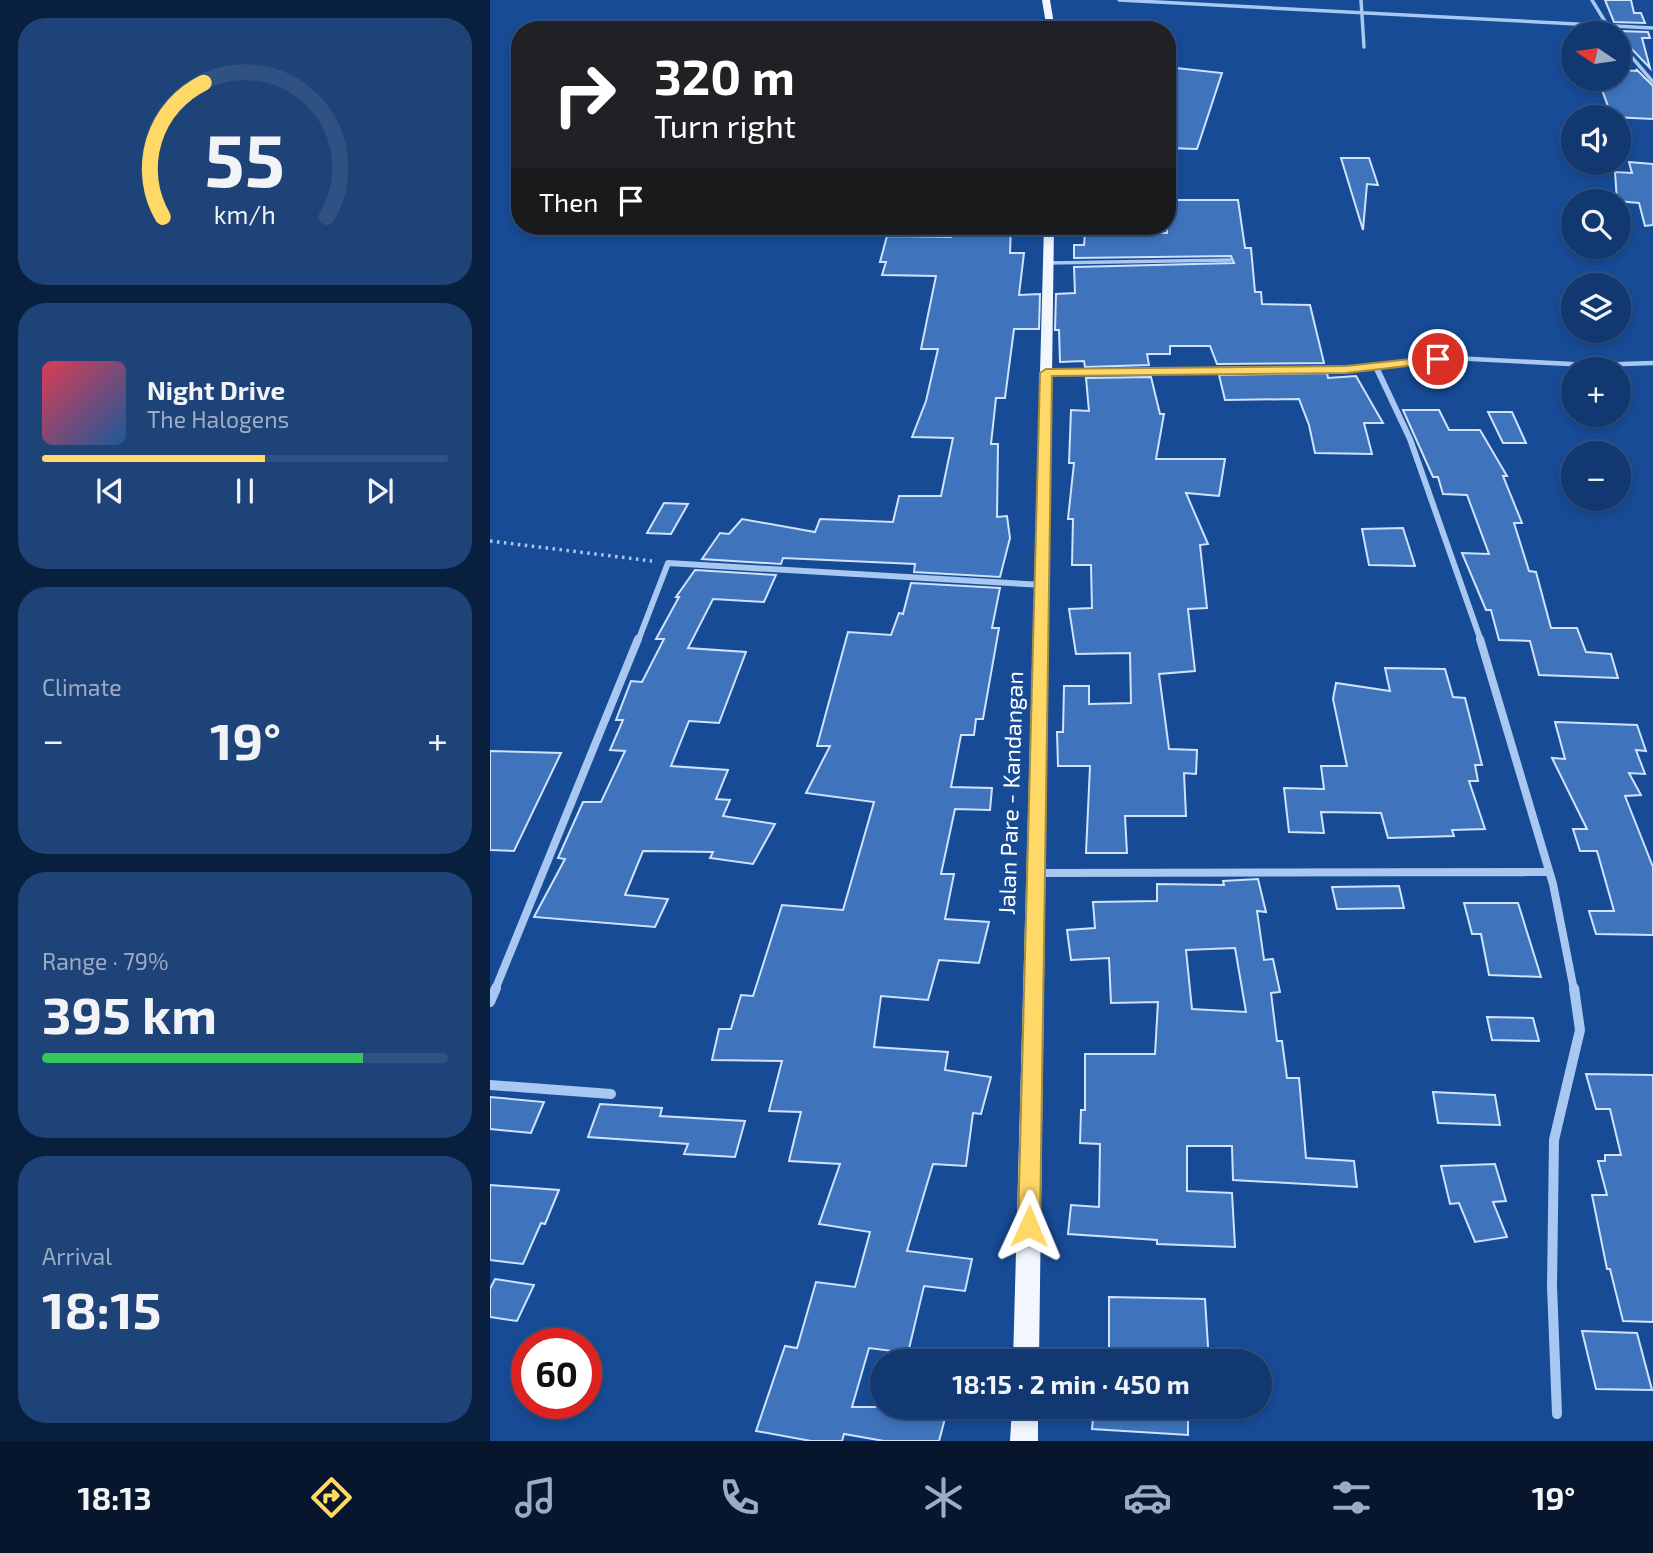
<!DOCTYPE html>
<html lang="en">
<head>
<meta charset="utf-8">
<style>
	body { margin:0; font-family:"Exo 2",sans-serif; background:#1e4378; color:#f1f3f6; height:100vh; display:flex; flex-direction:column; font-size:26px; white-space:nowrap }
	* { box-sizing:border-box; margin:0 }
	p { font-size:23px; color:#9cacc3 }
	.icon { flex:none; width:38px; height:38px; fill:none; stroke:currentColor; stroke-width:2; stroke-linecap:round; stroke-linejoin:round }
	.map { position:relative; flex:1; overflow:hidden }
	.side { display:flex; flex-direction:column; gap:18px; padding:18px; background:#091f3e; width:490px }
	.side>* { flex:none }
	.guide { position:absolute; left:21px; top:21px; width:665px; height:214px; border-radius:28px; box-shadow:0 4px 10px #0003,0 0 0 2px #305283; background:#202124; color:#fff; overflow:hidden }
	.needle { width:46px; rotate:283deg }
	.controls { position:absolute; left:1071px; top:21px; display:grid; gap:14px }
	.controls a { display:grid; place-items:center; width:70px; height:70px; border-radius:50%; background:#113870; box-shadow:0 4px 10px #0003,0 0 0 2px #305283; font-size:35px }
	.speed { position:absolute; left:21px; top:1328px; display:flex; gap:14px; font-size:35px; font-weight:700; text-align:center }
	.speed>* { display:grid; place-content:center; width:91px; height:91px; border-radius:50%; background:#113870; box-shadow:0 4px 10px #0003,0 0 0 2px #305283; line-height:1 }
	.speed .limit { border:10px solid #d22; background:#fff; color:#111 }
	.pin { position:absolute; display:grid; place-items:center; width:60px; height:60px; color:#fff; margin:-30px; border:4px solid #fff; border-radius:50%; box-shadow:0 2px 7px #0007 }
	.me { position:absolute; width:77px; margin:-38px; rotate:1deg; stroke-linejoin:round; filter:drop-shadow(0 0 5px #0008) }
	.turn { display:flex; align-items:center; gap:24px; height:147px; padding:0 28px; font-size:32px }
	.turn .icon { width:91px; height:91px; stroke-width:2.5 }
	.turn b { display:block; font-size:49px; line-height:60px }
	.then { display:flex; align-items:center; height:66px; padding:0 28px; background:#0003; gap:14px; font-size:26px }
	.big { font-size:52px; font-weight:700; line-height:1.1 }
	.side .tile { flex:1; display:flex; flex-direction:column; justify-content:center; gap:10px; min-width:0; padding:0 24px; border-radius:28px; background:#1e4378 }
	.side .dial { align-items:center; gap:0 }
	.dial svg { height:182px; overflow:visible; fill:none; stroke:#305283; stroke-width:7; stroke-linecap:round; text-anchor:middle }
	.dial text { fill:#f1f3f6; stroke:none }
	.song { display:flex; align-items:center; gap:21px }
	.cover { width:84px; height:84px; border-radius:10px; background:linear-gradient(135deg,hsl(350 70% 55%),hsl(210 70% 35%)) }
	.played { height:7px; border-radius:4px; background:linear-gradient(90deg,#ffd868 55%,#305283 55%) }
	.keys { display:flex; justify-content:space-around; direction:ltr }
	.heat { display:flex; justify-content:space-between; align-items:center; font-size:38px; direction:ltr }
	.charge { height:10px; border-radius:5px; background:linear-gradient(90deg,#34c759 79%,#305283 0) }
	.trip { position:absolute; left:380px; top:1349px; width:402px; height:70px; border-radius:35px; background:#113870; box-shadow:0 4px 10px #0003,0 0 0 2px #305283; font-weight:700; line-height:70px; text-align:center }
	.tab-bar { display:flex; height:112px; justify-content:space-around; align-items:center; background:#07162d; color:#9cacc3 }
	.tab-bar .icon { width:49px; height:49px }
	.tab-bar .active { color:#ffd868 }
	.tab-bar b { font-size:32px; color:#f1f3f6 }
	main { display:flex; flex:1; min-height:0 }
	.map>svg:first-child { display:block }
</style>
</head>
<body>
<main>
<section class="side">
<div class="tile dial"><svg viewBox="0 0 100 80">
<path d="M14 69A42 42 0 1 1 86 69"/>
<path d="M14 69A42 42 0 0 1 32 10" stroke="#ffd868"/>
<text x="50" y="56" font-size="32" font-weight="700">55</text>
<text x="50" y="72" font-size="11">km/h</text>
</svg></div>
<div class="tile">
<div class="song"><i class="cover"></i><div><b>Night Drive</b><p>The Halogens</p></div></div>
<div class="played"></div>
<div class="keys"><svg class="icon" aria-label="previous" viewBox="0 0 24 24"><path d="M18 5L8 12l10 7zM5 5v14"/></svg><svg class="icon" aria-label="pause" viewBox="0 0 24 24"><path d="M8 5v14M16 5v14"/></svg><svg class="icon" aria-label="next" viewBox="0 0 24 24"><path d="M6 5l10 7-10 7zM19 5v14"/></svg></div>
</div>
<div class="tile"><p>Climate</p>
<div class="heat"><a>−</a><b class="big">19°</b><a>+</a></div>
</div>
<div class="tile"><p>Range · 79%</p><b class="big">395 km</b><div class="charge"></div></div>
<div class="tile"><p>Arrival</p><b class="big">18:15</b></div>
</section>
<div class="map">
<svg width="1163" height="1441" viewBox="0 0 1163 1441">
	<rect width="100%" height="100%" fill="#174b96"/>
	<path fill="#3f74bd" stroke="#d0e2fc" stroke-width="2" fill-rule="evenodd" d="M 1115,0 L 1141,0 L 1144,13 L 1151,13 L 1155,23 L 1124,22 Z
		M 1129,31 L 1158,32 L 1160,38 L 1152,38 L 1160,68 L 1133,40 Z
		M 677,67 L 732,73 L 707,149 L 680,148 L 682,134 L 677,133 Z
		M 1146,69 L 1163,86 L 1163,119 L 1122,117 L 1108,79 L 1129,79 L 1129,70 L 1147,71 Z
		M 851,158 L 879,158 L 888,185 L 877,184 L 873,230 Z
		M 1139,162 L 1163,164 L 1163,225 L 1155,226 L 1149,203 L 1127,201 L 1125,172 L 1142,173 Z
		M 677,200 L 748,200 L 755,248 L 761,248 L 765,292 L 771,292 L 772,304 L 820,305 L 834,363 L 727,364 L 720,346 L 680,346 L 680,354 L 657,354 L 659,365 L 595,367 L 594,361 L 570,362 L 569,330 L 565,330 L 566,294 L 585,293 L 584,267 L 744,263 L 741,256 L 584,258 L 584,245 L 594,245 L 595,233 L 677,233 Z
		M 473,226 L 521,226 L 520,253 L 534,253 L 529,295 L 550,294 L 549,329 L 524,329 L 515,398 L 506,398 L 501,444 L 508,444 L 507,517 L 517,516 L 520,538 L 510,577 L 424,572 L 425,564 L 293,558 L 291,564 L 212,559 L 230,533 L 239,534 L 252,519 L 325,532 L 330,519 L 403,522 L 409,496 L 451,496 L 463,438 L 422,437 L 436,401 L 448,349 L 431,349 L 446,276 L 392,275 L 396,262 L 390,262 L 397,236 L 461,237 L 461,231 L 472,231 Z
		M 837,373 L 838,378 L 866,376 L 893,423 L 874,423 L 882,454 L 825,453 L 819,425 L 809,399 L 735,400 L 729,375 Z
		M 661,377 L 670,414 L 674,414 L 666,459 L 735,459 L 729,496 L 696,493 L 718,544 L 710,545 L 717,608 L 698,609 L 705,671 L 669,674 L 679,749 L 707,750 L 706,774 L 694,773 L 696,816 L 635,816 L 637,853 L 596,853 L 600,766 L 568,766 L 567,732 L 573,732 L 574,686 L 599,686 L 599,704 L 641,703 L 640,653 L 586,654 L 579,609 L 602,608 L 601,565 L 582,565 L 583,519 L 578,519 L 584,463 L 579,463 L 581,410 L 599,411 L 596,378 Z
		M 913,410 L 949,410 L 959,430 L 990,430 L 1017,476 L 1013,476 L 1032,523 L 1024,523 L 1039,571 L 1046,572 L 1061,628 L 1087,628 L 1096,652 L 1121,654 L 1128,678 L 1049,675 L 1040,641 L 1009,640 L 1001,610 L 996,610 L 972,553 L 999,554 L 977,495 L 953,494 L 948,477 L 943,477 Z
		M 998,412 L 1022,412 L 1036,443 L 1013,443 Z
		M 174,503 L 198,504 L 181,534 L 157,533 Z
		M 913,528 L 925,566 L 879,565 L 872,529 Z
		M 205,570 L 286,575 L 274,602 L 223,599 L 198,648 L 256,652 L 229,723 L 199,721 L 181,766 L 238,770 L 226,799 L 240,800 L 233,816 L 285,824 L 263,864 L 220,858 L 223,852 L 153,851 L 135,895 L 178,899 L 165,927 L 44,917 L 75,859 L 68,858 L 93,802 L 111,802 L 135,751 L 120,750 L 133,720 L 126,720 L 141,681 L 152,682 L 174,639 L 166,639 L 189,597 L 186,597 Z
		M 421,583 L 510,588 L 502,628 L 509,628 L 493,719 L 486,719 L 484,735 L 471,735 L 461,787 L 502,788 L 500,810 L 465,809 L 451,874 L 464,874 L 455,919 L 499,922 L 489,963 L 449,960 L 438,1000 L 391,996 L 384,1047 L 458,1052 L 455,1070 L 501,1077 L 491,1114 L 483,1113 L 476,1166 L 443,1164 L 417,1251 L 482,1259 L 475,1291 L 434,1286 L 418,1353 L 379,1348 L 362,1407 L 458,1407 L 449,1441 L 394,1441 L 354,1434 L 352,1441 L 321,1441 L 266,1431 L 295,1346 L 307,1348 L 326,1282 L 365,1287 L 380,1232 L 329,1224 L 350,1164 L 299,1161 L 311,1112 L 279,1111 L 292,1061 L 222,1060 L 229,1029 L 241,1029 L 251,995 L 263,996 L 292,905 L 353,910 L 384,802 L 316,793 L 340,746 L 327,746 L 358,632 L 401,635 L 409,613 L 413,614 Z
		M 895,668 L 955,669 L 963,697 L 975,698 L 992,765 L 985,765 L 988,781 L 979,781 L 995,829 L 962,830 L 964,836 L 898,838 L 891,813 L 831,812 L 834,833 L 799,832 L 794,788 L 834,789 L 831,766 L 857,766 L 843,699 L 846,683 L 900,691 Z
		M 1065,722 L 1147,725 L 1156,751 L 1146,750 L 1155,774 L 1139,773 L 1151,795 L 1135,796 L 1163,867 L 1163,935 L 1106,934 L 1099,911 L 1124,911 L 1107,851 L 1090,851 L 1083,829 L 1097,829 L 1062,758 L 1075,759 Z
		M 0,751 L 71,753 L 24,851 L 0,850 Z
		M 768,879 L 776,912 L 767,911 L 774,960 L 783,959 L 790,992 L 781,993 L 787,1041 L 792,1041 L 797,1078 L 809,1078 L 816,1158 L 864,1161 L 867,1187 L 743,1180 L 742,1146 L 697,1146 L 697,1191 L 742,1193 L 745,1247 L 667,1244 L 667,1240 L 578,1234 L 581,1205 L 609,1207 L 610,1144 L 590,1143 L 591,1110 L 595,1110 L 595,1054 L 665,1054 L 668,1002 L 621,1003 L 619,958 L 581,960 L 577,930 L 605,928 L 603,902 L 667,901 L 667,884 L 734,885 L 733,881 ZM 745,948 L 756,1012 L 702,1009 L 696,950 Z
		M 909,886 L 914,908 L 847,909 L 842,887 Z
		M 974,903 L 1028,903 L 1051,977 L 999,975 L 991,934 L 982,934 Z
		M 997,1017 L 1043,1018 L 1049,1041 L 1002,1040 Z
		M 1096,1074 L 1163,1075 L 1163,1322 L 1133,1321 L 1120,1269 L 1117,1269 L 1102,1195 L 1117,1195 L 1108,1161 L 1115,1161 L 1115,1155 L 1131,1155 L 1120,1109 L 1106,1109 Z
		M 943,1092 L 1005,1095 L 1010,1125 L 948,1123 Z
		M 0,1097 L 54,1102 L 41,1133 L 0,1129 Z
		M 110,1104 L 172,1108 L 170,1116 L 255,1121 L 245,1157 L 194,1154 L 198,1144 L 98,1137 Z
		M 1005,1164 L 1016,1201 L 1003,1202 L 1017,1237 L 985,1242 L 969,1203 L 960,1204 L 951,1166 Z
		M 0,1185 L 69,1190 L 55,1224 L 51,1223 L 33,1264 L 0,1260 Z
		M 5,1279 L 44,1285 L 27,1321 L 0,1317 L 0,1289 Z
		M 619,1297 L 715,1299 L 719,1362 L 619,1362 Z
		M 1092,1331 L 1147,1333 L 1162,1390 L 1106,1389 Z
		M 604,1407 L 698,1407 L 698,1435 L 602,1429 Z"/>
	<g fill="none" stroke-linecap="round" stroke-linejoin="round">
		<path stroke="#a8c7f1" stroke-width="3.5" stroke-dasharray="2.5 4.5" stroke-linecap="butt" d="M 0,541 L 162,561"/>
		<path stroke="#a8c7f1" stroke-width="3.5" d="M 558,263 L 741,260"/>
		<path stroke="#a8c7f1" stroke-width="3.5" d="M 629,0 L 1163,28
			M 871,0 L 874,47
			M 1102,0 L 1122,33
			M 1129,42 L 1163,82"/>
		<path stroke="#a8c7f1" stroke-width="4.5" d="M 886,367 L 963,358 L 1100,365 L 1163,363
			M 676,371 L 886,367 L 888,371"/>
		<path stroke="#a8c7f1" stroke-width="6" d="M 887,369 L 920,439 L 991,641
			M 556,373 L 772,369
			M 148,641 L 178,563 L 553,585"/>
		<path stroke="#a8c7f1" stroke-width="8" d="M 990,639 L 1063,884 L 1084,990
			M 549,873 L 1059,872
			M 5,990 L 148,639"/>
		<path stroke="#a8c7f1" stroke-width="10" d="M 0,1002 L 6,988
			M 0,1085 L 121,1094
			M 1067,1414 L 1062,1286 L 1064,1140 L 1090,1030 L 1084,988"/>
		<path fill="#f2f7ff" fill-rule="evenodd" d="M 552,0 L 560,0 L 565,30 L 557,30 Z
			M 554,226 L 564,226 L 549,1362 L 523,1362 Z
			M 522,1407 L 548,1407 L 548,1441 L 520,1441 Z"/>
	</g>
	<path fill="#ffd868" stroke="#a68c44" stroke-width="2" d="M 948,356 L 952,357 L 952,362 L 856,373 L 562,376 L 550,1226 L 547,1233 L 539,1236 L 531,1233 L 528,1226 L 550,373 L 556,369 L 856,366 Z"/>
	<g text-anchor="middle" dominant-baseline="central" stroke-width="7" stroke-linejoin="round" paint-order="stroke">
		<g font-size="23" fill="#fff" stroke="#174b96">
			<text transform="translate(520 793) rotate(-88)">Jalan Pare - Kandangan</text>
		</g>
	</g>
</svg>
<div class="controls">
<a><svg class="needle" viewBox="-14 -14 28 28"><path d="M0-13l5 13h-10z" fill="#e53935"/><path d="M0 13l5-13h-10z" fill="#9cacc3"/></svg></a>
<a><svg class="icon" aria-label="sound" viewBox="0 0 24 24"><path d="M4 9h4l5-4v14l-5-4H4zM17 9q2 3 0 6"/></svg></a>
<a><svg class="icon" aria-label="search" viewBox="0 0 24 24"><circle cx="10" cy="10" r="6"/><path d="M15 15l6 6"/></svg></a>
<a><svg class="icon" aria-label="layers" viewBox="0 0 24 24"><path d="M12 4l9 5-9 5-9-5zM3 14l9 5 9-5"/></svg></a>
<a>+</a>
<a>−</a>
</div>
<div class="speed"><div class="limit">60</div></div>
<div class="pin" style="left:948px;top:359px;background:#d93025"><svg class="icon" aria-label="arrive" viewBox="0 0 24 24"><path d="M6 21V4h12l-3 4 3 4H6"/></svg></div>
<svg class="me" style="left:539px;top:1226px" viewBox="-20 -20 40 40"><path d="M0-17L14 15 0 8-14 15z" fill="#ffd868" stroke="#fff" stroke-width="4"/></svg>
<div class="trip">18:15 · 2 min · 450 m</div>
<div class="guide">
<div class="turn"><svg class="icon" aria-label="right" viewBox="0 0 24 24"><path d="M7 20v-9h11M14 6l5 5-5 5"/></svg><div><b>320 m</b>Turn right</div></div>
<div class="then">Then<svg class="icon" aria-label="arrive" viewBox="0 0 24 24"><path d="M6 21V4h12l-3 4 3 4H6"/></svg></div>
</div>
</div>
</main>
<nav class="tab-bar">
<b>18:13</b>
<svg class="icon active" aria-label="directions" viewBox="0 0 24 24"><path d="M12 3l9 9-9 9-9-9zM9 14v-3h6M13 9l2 2-2 2"/></svg>
<svg class="icon" aria-label="music" viewBox="0 0 24 24"><path d="M9 18V5l10-2v13"/><circle cx="6" cy="18" r="3"/><circle cx="16" cy="16" r="3"/></svg>
<svg class="icon" aria-label="phone" viewBox="0 0 24 24"><path d="M5 4h4l2 5-3 2q2 4 5 5l2-3 5 2v4C11 20 4 13 5 4z"/></svg>
<svg class="icon" aria-label="climate" viewBox="0 0 24 24"><path d="M12 3v18M4 7l16 10M4 17L20 7"/></svg>
<svg class="icon" aria-label="car" viewBox="0 0 24 24"><path d="M5 17H2v-5l4-1 3-4h7l3 4 3 1v5h-3M9 17h6M6 11h13"/><circle cx="7" cy="17" r="2"/><circle cx="17" cy="17" r="2"/></svg>
<svg class="icon" aria-label="filters" viewBox="0 0 24 24"><path d="M4 7h16M4 17h16"/><circle cx="9" cy="7" r="2"/><circle cx="15" cy="17" r="2"/></svg>
<b>19°</b>
</nav>
</body>
</html>
